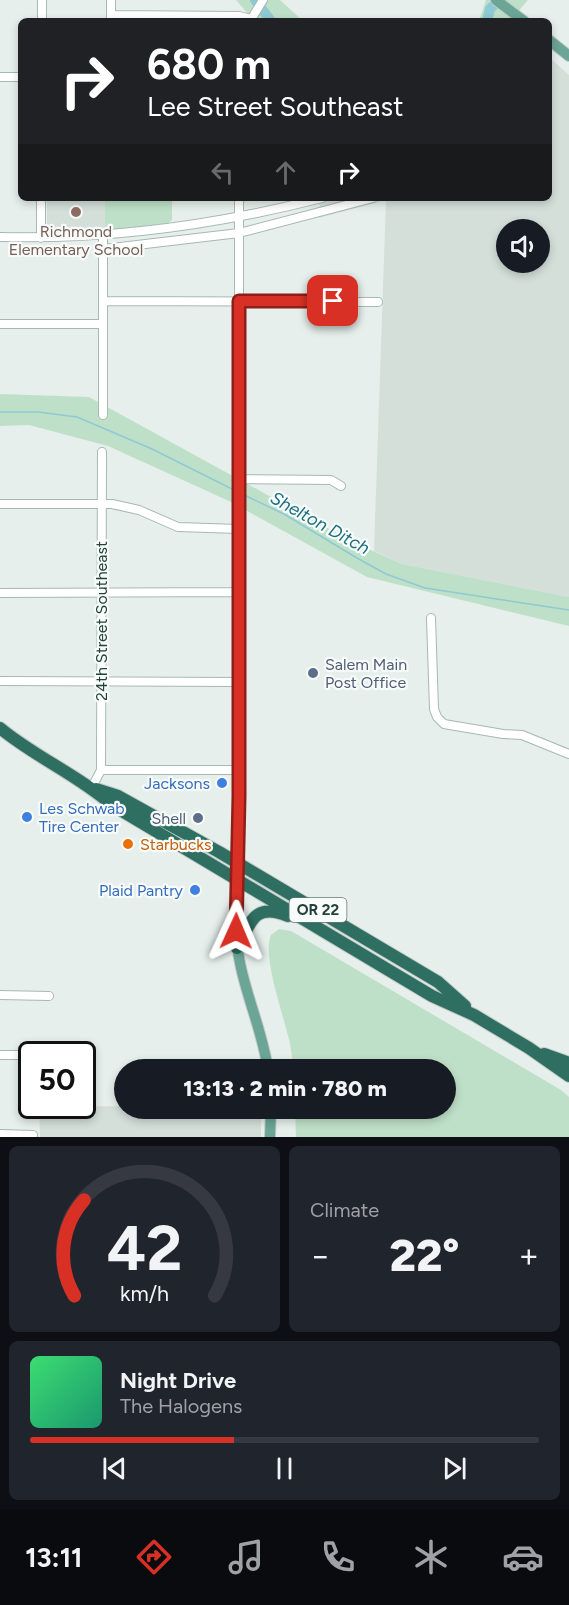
<!DOCTYPE html>
<html lang="en">
<head>
<meta charset="utf-8">
<style>
	body { margin:0; font-family:Figtree,sans-serif; background:#20242c; color:#f1f3f6; height:100vh; display:flex; flex-direction:column; font-size:22px; white-space:nowrap }
	* { box-sizing:border-box; margin:0 }
	p { font-size:20px; color:#9ea1a6 }
	.icon { flex:none; width:33px; height:33px; fill:none; stroke:currentColor; stroke-width:2; stroke-linecap:round; stroke-linejoin:round }
	.map { position:relative; height:1137px; overflow:hidden }
	.drawer { display:flex; flex-direction:column; gap:9px; padding:9px; background:#0d0f14; flex:1 }
	.drawer>* { flex:none }
	.hud { position:absolute; left:18px; top:18px; width:534px; height:183px; border-radius:9px; box-shadow:0 3px 9px #0003; background:#202124; color:#fff; overflow:hidden }
	.tools { position:absolute; left:496px; top:219px; display:grid; gap:12px }
	.tools a { display:grid; place-items:center; width:54px; height:54px; border-radius:50%; background:#171b24; box-shadow:0 3px 9px #0003; font-size:30px }
	.speed { position:absolute; left:18px; top:1041px; display:flex; gap:12px; font-size:30px; font-weight:700; text-align:center }
	.speed>* { display:grid; place-content:center; width:78px; height:78px; border-radius:50%; background:#171b24; box-shadow:0 3px 9px #0003; line-height:1 }
	.speed .limit { border:3px solid #111; border-radius:9px; background:#fff; color:#111 }
	.pin { position:absolute; display:grid; place-items:center; width:51px; height:51px; color:#fff; margin:-26px; border-radius:12px; box-shadow:0 3px 9px #0006 }
	.me { position:absolute; width:66px; margin:-33px; rotate:1deg; stroke-linejoin:round; filter:drop-shadow(0 0 4px #0008) }
	.turn { display:flex; align-items:center; gap:21px; height:126px; padding:0 30px; font-size:27px }
	.turn .icon { width:78px; height:78px; stroke-width:2.5 }
	.turn b { display:block; font-size:42px; line-height:51px }
	.lanes { display:flex; align-items:center; height:57px; padding:0 30px; background:#0003; justify-content:center; gap:30px; direction:ltr }
	.lanes .off { opacity:.35 }
	.big { font-size:45px; font-weight:800; line-height:1.1 }
	.drawer .widget { flex:1; display:flex; flex-direction:column; justify-content:center; gap:9px; min-width:0; padding:0 21px; border-radius:9px; background:#20242c }
	.drawer .dial { align-items:center; gap:0 }
	.dial svg { height:156px; overflow:visible; fill:none; stroke:#363941; stroke-width:7; stroke-linecap:round; text-anchor:middle }
	.dial text { fill:#f1f3f6; stroke:none }
	.song { display:flex; align-items:center; gap:18px }
	.cover { width:72px; height:72px; border-radius:9px; background:linear-gradient(135deg,hsl(140 70% 55%),hsl(160 70% 35%)) }
	.played { height:6px; border-radius:3px; background:linear-gradient(90deg,#d93025 40%,#363941 40%) }
	.keys { display:flex; justify-content:space-around; direction:ltr }
	.heat { display:flex; justify-content:space-between; align-items:center; font-size:33px; direction:ltr }
	.drawer .tiles { flex:1; display:grid; gap:9px; grid-template-columns:1fr 1fr }
	.widget:last-child { grid-column:span 2 }
	.trip { position:absolute; left:114px; top:1059px; width:342px; height:60px; border-radius:30px; background:#171b24; box-shadow:0 3px 9px #0003; font-weight:800; line-height:60px; text-align:center }
	.dock { display:flex; height:96px; justify-content:space-around; align-items:center; background:#090b0e; color:#9ea1a6 }
	.dock .icon { width:42px; height:42px }
	.dock .current { color:#d93025 }
	.dock b { font-size:27px; color:#f1f3f6 }
	.map>svg:first-child { display:block }
</style>
</head>
<body>
<div class="map">
<svg width="569" height="1137" viewBox="0 0 569 1137">
	<rect width="100%" height="100%" fill="#e6efeb"/>
	<path fill="#d4dfda" fill-rule="evenodd" d="M 549,57 L 569,75 L 569,597 L 402,564 L 374,551 L 386,200 L 319,218 L 320,198 L 549,198 ZM 507,230 L 540,230 L 540,262 L 507,262 Z
		M 47,198 L 105,198 L 105,230 L 49,231 L 47,226 Z
		M 124,1106 L 124,1108 L 261,1109 L 261,1137 L 40,1137 L 39,1107 Z"/>
	<path fill="#bfe0c8" d="M 236,0 L 280,0 L 303,21 L 254,21 Z
		M 486,0 L 528,0 L 510,21 L 479,21 Z
		M 105,198 L 172,198 L 172,220 L 165,226 L 105,230 Z
		M 0,394 L 89,397 L 355,543 L 402,564 L 569,597 L 569,626 L 367,577 L 229,501 L 108,446 L 29,425 L 0,426 Z
		M 279,929 L 291,931 L 561,1090 L 569,1097 L 569,1137 L 296,1137 L 295,1109 L 446,1108 L 446,1070 L 293,1069 C 292,1057 291,1044 287,1032 C 282,1011 262,954 271,935 Z"/>
	<g fill="none" stroke-linecap="round" stroke-linejoin="round">
		<path stroke="#8ec9d4" stroke-width="1.5" d="M 0,412 L 38,412 L 77,417 L 152,449 L 234,490
			M 244,495 L 284,514 L 357,558 L 386,574 L 425,588 L 569,610"/>
		<path stroke="#8ec9d4" stroke-width="10" d="M 255,0 L 271,21
			M 487,21 L 490,9 L 499,0"/>
		<g stroke="#a8b8b2" stroke-width="10">
			<path id="minor" d="M 111,15 L 239,16 L 251,19
				M 42,21 L 42,0
				M 111,21 L 111,0
				M 250,21 L 263,0
				M 0,77 L 21,77
				M 0,237 C 110,240 216,225 322,198
				M 41,238 L 41,198
				M 103,249 L 239,233 L 373,198
				M 103,301 L 378,302
				M 0,324 L 103,324
				M 103,415 L 103,235
				M 238,479 L 331,480 L 341,486
				M 0,504 L 112,504 L 139,510 L 178,527 L 239,529
				M 0,593 L 239,592
				M 431,618 L 434,709 L 437,717 L 444,724 L 503,734 L 522,735 L 569,754
				M 0,681 L 239,682
				M 101,770 L 239,770
				M 92,787 L 101,770 L 102,452
				M 237,862 L 239,797 L 239,198
				M 0,995 L 49,996
				M 0,1055 L 32,1055
				M 0,1134 L 33,1135"/>
		</g>
		<g stroke="#c2cac8" stroke-width="12">
			<path id="major" d="M 496,0 L 524,21
				M 549,40 L 569,56
				M 237,862 C 237,895 233,930 240,963 C 247,999 263,1033 268,1070
				M 270,1137 L 271,1108"/>
		</g>
		<g stroke="#c2cac8" stroke-width="14">
			<path id="highway" d="M 0,728 C 35,757 78,775 112,805 L 432,996 L 474,1015 L 529,1048 L 569,1076
				M 96,789 L 118,796 L 219,852 L 438,982 L 465,1006
				M 237,948 C 251,922 254,902 288,916
				M 544,1054 L 569,1063"/>
		</g>
		<use href="#minor" stroke="#fff" stroke-width="8"/>
		<use href="#major" stroke="#6aa596" stroke-width="10"/>
		<use href="#highway" stroke="#2f6f62" stroke-width="12"/>
	</g>
	<g fill="none" stroke-linecap="round" stroke-linejoin="round">
		<g stroke="#8d1f18" stroke-width="15">
			<path id="route" d="M 236,931 L 239,797 L 239,301 L 333,301"/>
		</g>
		<use href="#route" stroke="#d93025" stroke-width="10"/>
	</g>
	<circle fill="#8d6e63" stroke="#f7fbf9" stroke-width="2" cx="76" cy="212" r="6"/>
	<g fill="#5c6f8a" stroke="#f7fbf9" stroke-width="2">
		<circle cx="313" cy="673" r="6"/>
		<circle cx="198" cy="818" r="6"/>
	</g>
	<g fill="#3f7fe0" stroke="#f7fbf9" stroke-width="2">
		<circle cx="222" cy="783" r="6"/>
		<circle cx="27" cy="817" r="6"/>
		<circle cx="195" cy="890" r="6"/>
	</g>
	<circle fill="#e8710a" stroke="#f7fbf9" stroke-width="2" cx="128" cy="844" r="6"/>
	<g text-anchor="middle" dominant-baseline="central" stroke-width="4.5" stroke-linejoin="round" paint-order="stroke">
		<rect fill="#f7fbf9" stroke="#637a73" stroke-width="1.5" x="289.5" y="898" width="57" height="24" rx="4.5"/>
		<g font-size="15" font-weight="bold" fill="#24423a">
			<text x="318" y="910">OR 22</text>
		</g>
		<g font-size="16" fill="#785e54" stroke="#f7fbf9">
			<text x="76" y="231">Richmond<tspan x="76" dy="18">Elementary School</tspan></text>
		</g>
		<g font-size="16" fill="#24423a" stroke="#f7fbf9">
			<text transform="translate(101 621) rotate(-90)">24th Street Southeast</text>
		</g>
		<g font-size="16" fill="#4e5e75" stroke="#f7fbf9" text-anchor="start">
			<text x="325" y="664">Salem Main<tspan x="325" dy="18">Post Office</tspan></text>
			<text x="186" y="818" text-anchor="end">Shell</text>
		</g>
		<g font-size="16" fill="#366cbe" stroke="#f7fbf9" text-anchor="end">
			<text x="210" y="783">Jacksons</text>
			<text x="39" y="808" text-anchor="start">Les Schwab<tspan x="39" dy="18">Tire Center</tspan></text>
			<text x="183" y="890">Plaid Pantry</text>
		</g>
		<g font-size="16" fill="#c56008" stroke="#f7fbf9" text-anchor="start">
			<text x="140" y="844">Starbucks</text>
		</g>
		<g font-size="18" font-style="italic" fill="#1c6f80" stroke="#f7fbf9">
			<text transform="translate(320 523) rotate(29)">Shelton Ditch</text>
		</g>
	</g>
</svg>
<div class="tools">
<a><svg class="icon" aria-label="sound" viewBox="0 0 24 24"><path d="M4 9h4l5-4v14l-5-4H4zM17 9q2 3 0 6"/></svg></a>
</div>
<div class="speed"><div class="limit">50</div></div>
<div class="pin" style="left:333px;top:301px;background:#d93025"><svg class="icon" aria-label="arrive" viewBox="0 0 24 24"><path d="M6 21V4h12l-3 4 3 4H6"/></svg></div>
<svg class="me" style="left:236px;top:931px" viewBox="-20 -20 40 40"><path d="M0-17L14 15 0 8-14 15z" fill="#d93025" stroke="#fff" stroke-width="4"/></svg>
<div class="trip">13:13 · 2 min · 780 m</div>
<div class="hud">
<div class="turn"><svg class="icon" aria-label="right" viewBox="0 0 24 24"><path d="M7 20v-9h11M14 6l5 5-5 5"/></svg><div><b>680 m</b>Lee Street Southeast</div></div>
<div class="lanes"><svg class="icon off" aria-label="left" viewBox="0 0 24 24"><path d="M17 20v-9H6M10 6l-5 5 5 5"/></svg><svg class="icon off" aria-label="ahead" viewBox="0 0 24 24"><path d="M12 20V5M6 11l6-6 6 6"/></svg><svg class="icon" aria-label="right" viewBox="0 0 24 24"><path d="M7 20v-9h11M14 6l5 5-5 5"/></svg></div>
</div>
</div>
<section class="drawer">
<div class="tiles">
<div class="widget dial"><svg viewBox="0 0 100 80">
<path d="M14 69A42 42 0 1 1 86 69"/>
<path d="M14 69A42 42 0 0 1 19 20" stroke="#d93025"/>
<text x="50" y="56" font-size="32" font-weight="700">42</text>
<text x="50" y="72" font-size="11">km/h</text>
</svg></div>
<div class="widget"><p>Climate</p>
<div class="heat"><a>−</a><b class="big">22°</b><a>+</a></div>
</div>
<div class="widget">
<div class="song"><i class="cover"></i><div><b>Night Drive</b><p>The Halogens</p></div></div>
<div class="played"></div>
<div class="keys"><svg class="icon" aria-label="previous" viewBox="0 0 24 24"><path d="M18 5L8 12l10 7zM5 5v14"/></svg><svg class="icon" aria-label="pause" viewBox="0 0 24 24"><path d="M8 5v14M16 5v14"/></svg><svg class="icon" aria-label="next" viewBox="0 0 24 24"><path d="M6 5l10 7-10 7zM19 5v14"/></svg></div>
</div>
</div>
</section>
<nav class="dock">
<b>13:11</b>
<svg class="icon current" aria-label="directions" viewBox="0 0 24 24"><path d="M12 3l9 9-9 9-9-9zM9 14v-3h6M13 9l2 2-2 2"/></svg>
<svg class="icon" aria-label="music" viewBox="0 0 24 24"><path d="M9 18V5l10-2v13"/><circle cx="6" cy="18" r="3"/><circle cx="16" cy="16" r="3"/></svg>
<svg class="icon" aria-label="phone" viewBox="0 0 24 24"><path d="M5 4h4l2 5-3 2q2 4 5 5l2-3 5 2v4C11 20 4 13 5 4z"/></svg>
<svg class="icon" aria-label="climate" viewBox="0 0 24 24"><path d="M12 3v18M4 7l16 10M4 17L20 7"/></svg>
<svg class="icon" aria-label="car" viewBox="0 0 24 24"><path d="M5 17H2v-5l4-1 3-4h7l3 4 3 1v5h-3M9 17h6M6 11h13"/><circle cx="7" cy="17" r="2"/><circle cx="17" cy="17" r="2"/></svg>
</nav>
</body>
</html>
